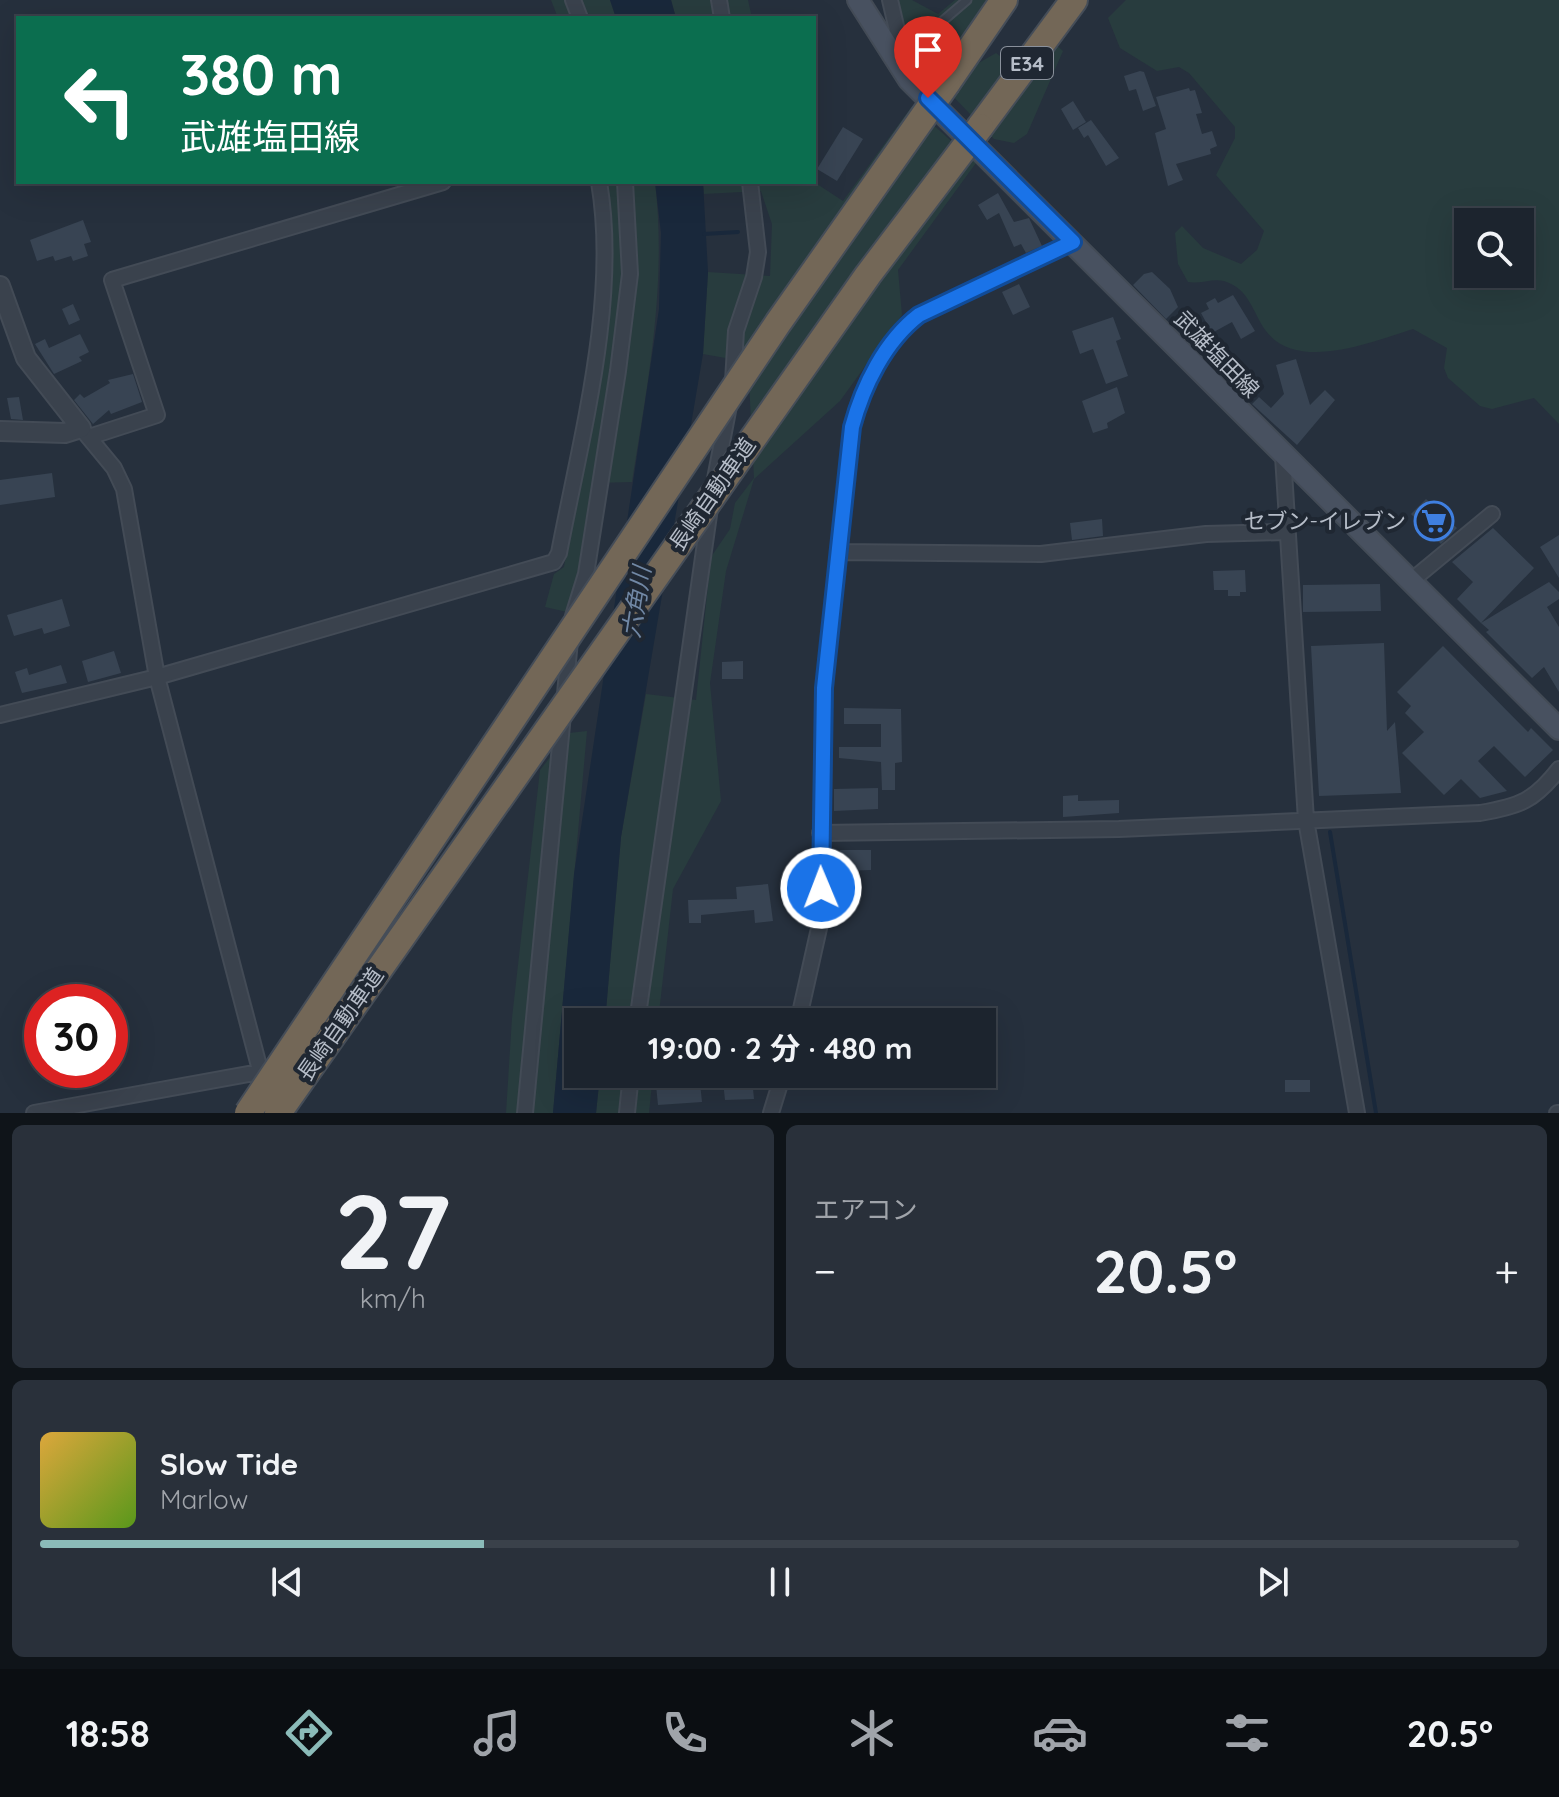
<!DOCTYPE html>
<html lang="ja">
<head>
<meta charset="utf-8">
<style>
	body { margin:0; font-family:Quicksand,"Noto Sans JP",sans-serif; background:#29303a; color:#f1f3f6; height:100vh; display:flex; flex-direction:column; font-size:30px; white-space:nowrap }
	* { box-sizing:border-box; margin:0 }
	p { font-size:26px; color:#a0a4aa }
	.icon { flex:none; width:44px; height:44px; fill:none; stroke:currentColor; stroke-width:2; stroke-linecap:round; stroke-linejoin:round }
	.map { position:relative; height:1113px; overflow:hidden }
	.drawer { display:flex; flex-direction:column; gap:12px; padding:12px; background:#0f1419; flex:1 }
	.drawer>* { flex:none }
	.banner { position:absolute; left:16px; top:16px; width:800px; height:168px; border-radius:0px; box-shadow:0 8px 32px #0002,0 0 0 2px #3a414a; background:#0b6e4f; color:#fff; overflow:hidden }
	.fabs { position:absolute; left:1454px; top:208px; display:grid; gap:16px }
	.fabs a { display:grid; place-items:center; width:80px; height:80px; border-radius:0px; background:#1c242e; box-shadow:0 8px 32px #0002,0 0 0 2px #3a414a; font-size:40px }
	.speed { position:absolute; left:24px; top:984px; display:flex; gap:16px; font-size:40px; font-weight:700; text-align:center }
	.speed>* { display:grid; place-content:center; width:104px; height:104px; border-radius:50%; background:#1c242e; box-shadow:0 8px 32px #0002,0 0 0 2px #3a414a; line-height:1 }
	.speed .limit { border:12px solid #d22; background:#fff; color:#111 }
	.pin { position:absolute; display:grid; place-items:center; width:68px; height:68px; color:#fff; margin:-82px -34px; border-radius:50% 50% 50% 0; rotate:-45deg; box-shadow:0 0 8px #0007 }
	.pin .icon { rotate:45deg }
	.me { position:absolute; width:88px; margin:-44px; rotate:359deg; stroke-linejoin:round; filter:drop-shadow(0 0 6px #0008) }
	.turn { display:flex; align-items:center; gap:28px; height:168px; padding:0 32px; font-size:36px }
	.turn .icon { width:104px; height:104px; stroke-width:2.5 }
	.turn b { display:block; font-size:56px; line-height:68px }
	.big { font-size:60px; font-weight:700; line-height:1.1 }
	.drawer .tile { flex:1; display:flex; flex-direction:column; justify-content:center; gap:12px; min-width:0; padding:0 28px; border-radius:12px; background:#29303a }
	.drawer .dial { align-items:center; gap:0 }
	.dial b { font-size:104px; line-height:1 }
	.song { display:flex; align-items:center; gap:24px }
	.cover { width:96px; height:96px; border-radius:12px; background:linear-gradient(135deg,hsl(40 70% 55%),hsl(90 70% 35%)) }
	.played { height:8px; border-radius:4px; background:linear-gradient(90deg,#8bbbb9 30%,#3a414a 30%) }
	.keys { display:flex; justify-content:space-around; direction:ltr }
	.heat { display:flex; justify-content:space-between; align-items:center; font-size:44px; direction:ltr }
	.drawer .tiles { flex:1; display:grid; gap:12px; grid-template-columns:1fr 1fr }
	.tile:last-child { grid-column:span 2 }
	.trip { position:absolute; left:564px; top:1008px; width:432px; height:80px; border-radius:0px; background:#1c242e; box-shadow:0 8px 32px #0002,0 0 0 2px #3a414a; font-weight:700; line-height:80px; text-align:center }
	.dock { display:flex; height:128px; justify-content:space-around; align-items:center; background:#0b0e12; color:#a0a4aa }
	.dock .icon { width:56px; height:56px }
	.dock .on { color:#8bbbb9 }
	.dock b { font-size:36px; color:#f1f3f6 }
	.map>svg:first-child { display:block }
</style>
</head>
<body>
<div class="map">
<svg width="1559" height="1113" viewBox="0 0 1559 1113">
	<rect width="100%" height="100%" fill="#26303d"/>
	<path fill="#283c3e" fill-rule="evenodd" d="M 551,0 L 610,0 L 616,18 L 558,18 Z
		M 671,0 L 748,0 L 752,18 L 676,18 Z
		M 896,0 L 912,0 L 938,14 L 955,0 L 986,0 L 954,48 L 956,62 L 970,68 L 996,53 L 1004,59 L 998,100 L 1055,44 L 1063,51 L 1027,134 L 1014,143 L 994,139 L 925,67 L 904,35 Z
		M 1126,0 L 1559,0 L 1559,424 L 1534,398 L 1492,409 L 1480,406 L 1448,378 L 1444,368 L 1447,348 L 1413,329 C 1374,341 1298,373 1266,331 C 1252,312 1250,289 1224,281 C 1213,278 1200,284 1188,282 L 1178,264 L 1175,233 L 1182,226 L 1203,248 L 1241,264 L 1257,250 L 1264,231 L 1216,175 L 1235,138 L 1235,127 L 1189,73 L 1179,67 L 1157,71 L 1120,48 L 1108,18 ZM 1468,222 L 1520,222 L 1520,274 L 1468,274 Z
		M 912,106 L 976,163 L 898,270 L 902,315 L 840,401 L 754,479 L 726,571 L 710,683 L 721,801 L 673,889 L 658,1022 L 605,1022 L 621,837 L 646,694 L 696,700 L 711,557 L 730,529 L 735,503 L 754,478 L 748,362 L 703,354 L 708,272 L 770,276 L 772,224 L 761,191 L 704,194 L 703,182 L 814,182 L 843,201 Z
		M 606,182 L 655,182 C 667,284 648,381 632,482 L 595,483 L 582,573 L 567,612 L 545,607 L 554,574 L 564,567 L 600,363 L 612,254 Z
		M 587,731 L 553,1113 L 506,1113 L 512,1018 L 540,770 L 569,733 Z
		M 600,1074 L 653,1074 L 649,1113 L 596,1113 Z"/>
	<path fill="#19283b" d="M 610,0 L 671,0 L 676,18 L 616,18 Z
		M 655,182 L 703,182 L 708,272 L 703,354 L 621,837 L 605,1022 L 578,1022 L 578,1074 L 600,1074 L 596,1113 L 553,1113 L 574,874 L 659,309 L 661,233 Z"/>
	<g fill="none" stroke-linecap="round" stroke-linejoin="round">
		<path stroke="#19283b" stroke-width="4" d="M 704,234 L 738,232
			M 1330,832 L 1376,1113"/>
	</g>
	<path fill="#384453" d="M 1140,71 L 1144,72 L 1156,106 L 1143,111 L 1136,89 L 1129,91 L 1124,76 Z
		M 1189,88 L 1190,91 L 1195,90 L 1202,113 L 1196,114 L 1202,134 L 1212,131 L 1217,146 L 1210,149 L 1211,154 L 1176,164 L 1183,180 L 1168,186 L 1155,133 L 1166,129 L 1156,97 Z
		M 1073,101 L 1086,122 L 1073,130 L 1061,109 Z
		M 1091,120 L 1119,158 L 1106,166 L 1088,135 L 1084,138 L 1078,128 Z
		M 843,127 L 863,139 L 837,181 L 817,169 Z
		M 998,193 L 1014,222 L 1029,218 L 1042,246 L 1026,253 L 1021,244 L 1014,247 L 999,213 L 987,220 L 978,205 Z
		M 83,220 L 91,242 L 84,244 L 88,256 L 73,261 L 71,256 L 55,261 L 53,256 L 37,261 L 30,240 Z
		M 1152,272 L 1170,289 L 1178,307 L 1166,319 L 1133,285 L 1144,274 Z
		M 1019,284 L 1030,307 L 1013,315 L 1002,292 Z
		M 1233,295 L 1255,331 L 1241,339 L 1232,322 L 1212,333 L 1201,313 L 1209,309 L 1206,303 L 1215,298 L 1218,303 Z
		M 73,304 L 80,320 L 69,325 L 62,309 Z
		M 1113,317 L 1121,339 L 1116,341 L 1128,376 L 1106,384 L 1093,349 L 1080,354 L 1072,331 Z
		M 80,334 L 89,352 L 79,357 L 82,361 L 54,374 L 35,344 L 45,339 L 49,348 Z
		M 1296,359 L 1310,405 L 1325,390 L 1335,400 L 1297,445 L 1252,404 L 1259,397 L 1271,408 L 1284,394 L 1276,365 Z
		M 133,374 L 142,402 L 111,414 L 109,410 L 93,424 L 74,400 L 80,394 L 84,398 L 110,383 L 108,380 Z
		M 1117,387 L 1125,413 L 1107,423 L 1108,428 L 1093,433 L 1082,401 Z
		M 19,397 L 23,420 L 11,419 L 7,398 Z
		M 52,473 L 55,497 L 0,505 L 0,480 Z
		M 1426,499 L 1457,528 L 1441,544 L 1411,514 Z
		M 1102,519 L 1103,536 L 1072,540 L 1070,523 Z
		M 1493,528 L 1534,568 L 1481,623 L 1457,599 L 1473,582 L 1452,562 Z
		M 1559,535 L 1559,578 L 1540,547 Z
		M 1245,570 L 1246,592 L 1240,592 L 1240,596 L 1228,596 L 1228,590 L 1214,590 L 1213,571 Z
		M 1549,582 L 1559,592 L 1559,599 L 1547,607 L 1559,627 L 1559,692 L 1544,667 L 1532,678 L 1486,632 L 1489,630 L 1481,623 Z
		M 1380,584 L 1381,611 L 1303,612 L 1303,585 Z
		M 62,599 L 70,626 L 44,634 L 42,628 L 14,636 L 7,615 Z
		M 1384,643 L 1387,731 L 1395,722 L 1401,793 L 1319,796 L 1311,646 Z
		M 1443,646 L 1528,732 L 1531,728 L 1553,750 L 1525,777 L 1494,746 L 1478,761 L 1507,791 L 1480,798 L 1461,779 L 1444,795 L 1402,753 L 1424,732 L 1405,713 L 1411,706 L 1397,692 Z
		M 114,651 L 121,673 L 88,682 L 82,661 Z
		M 743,661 L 743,679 L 722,679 L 722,662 Z
		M 61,665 L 67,683 L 22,693 L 15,672 L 27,668 L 29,675 Z
		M 844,708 L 901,709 L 902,762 L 895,763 L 895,790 L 882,790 L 881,762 L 839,758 L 839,747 L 881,747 L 881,724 L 844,724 Z
		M 878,788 L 878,809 L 834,811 L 834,789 Z
		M 1078,795 L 1078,801 L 1119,800 L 1119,813 L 1063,817 L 1063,796 Z
		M 840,850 L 871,850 L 871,870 L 841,871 Z
		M 768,884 L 773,921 L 755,923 L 754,910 L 701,915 L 701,923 L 689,923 L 688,900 L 737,899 L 736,887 Z
		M 729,1011 L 730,1022 L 692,1022 L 692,1014 Z
		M 752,1078 L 754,1099 L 725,1100 L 723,1081 Z
		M 1285,1080 L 1310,1080 L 1310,1092 L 1285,1092 Z
		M 700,1083 L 702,1102 L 658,1105 L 656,1085 Z"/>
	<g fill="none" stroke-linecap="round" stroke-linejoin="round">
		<g stroke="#434b56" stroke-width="11">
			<path id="service" d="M 911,74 L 924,37 L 967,0"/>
		</g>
		<g stroke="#434b56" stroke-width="18">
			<path id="minor" d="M 573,0 L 580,18
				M 719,0 L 722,18
				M 890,0 L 897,30 L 890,51
				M 733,381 L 736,331 L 754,277 L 758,252 L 750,182
				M 81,428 L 114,468 L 124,489 L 157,677 L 265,1089
				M 89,437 L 157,415 L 112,280 L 443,182
				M 1283,456 L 1306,820 L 1357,1113
				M 714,484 L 729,406
				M 838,552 L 1041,554 L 1206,534 L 1286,532
				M 1411,581 L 1492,514
				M 573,616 L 586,574 L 618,371 L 630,274 L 625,182
				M 0,715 L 157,677 L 554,562 L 559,553 C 581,437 619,299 599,182
				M 820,833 L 1119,829 L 1480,813 C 1520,806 1534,801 1559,769
				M 637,1022 L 710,508
				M 798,1022 L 822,915 L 824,688 L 852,427 C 863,386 885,342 919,315 L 1073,242
				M 34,1113 L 260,1072
				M 525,1113 L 570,641
				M 627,1113 L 631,1074
				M 771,1113 L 783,1074
				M 1557,1113 L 1559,1113"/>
		</g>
		<g stroke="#434b56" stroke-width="22">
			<path id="tertiary" d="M 0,286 L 26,358 L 81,428 L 65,433 L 0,431"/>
		</g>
		<g stroke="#434b56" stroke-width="24">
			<path id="secondary" d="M 858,0 L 909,80 L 1559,729"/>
		</g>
		<g stroke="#454d58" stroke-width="30">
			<path id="motorway" d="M 947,83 L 1004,0
				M 980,127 L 1074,0"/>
		</g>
		<use href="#service" stroke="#3a424d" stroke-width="7"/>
		<use href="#minor" stroke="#3a424d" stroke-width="14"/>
		<use href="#tertiary" stroke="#3a424d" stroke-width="18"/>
		<use href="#secondary" stroke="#485160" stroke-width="20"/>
		<use href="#motorway" stroke="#736757" stroke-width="26"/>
		<g stroke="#454d58" stroke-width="30" stroke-linecap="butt">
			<path id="motorway-bridge" d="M 248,1113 L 778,323 L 947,83
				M 278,1113 L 868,275 L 980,127"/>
		</g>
		<use href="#motorway-bridge" stroke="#736757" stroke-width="26"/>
	</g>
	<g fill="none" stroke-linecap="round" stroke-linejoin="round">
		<g stroke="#114b97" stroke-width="20">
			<path id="route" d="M 821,888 L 824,688 L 852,427 C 863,386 885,341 919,315 L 1073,242 L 928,98"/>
		</g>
		<use href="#route" stroke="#1a73e8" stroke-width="14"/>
	</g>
	<defs>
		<g id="supermarket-ring" transform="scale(2)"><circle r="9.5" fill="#1f2732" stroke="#3f7fe0" stroke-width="1.5"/><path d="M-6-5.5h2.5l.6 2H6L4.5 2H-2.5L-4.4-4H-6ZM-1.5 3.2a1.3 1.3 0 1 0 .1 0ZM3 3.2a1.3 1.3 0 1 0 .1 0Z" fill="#3f7fe0"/></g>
	</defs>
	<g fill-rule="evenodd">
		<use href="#supermarket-ring" x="1434" y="521"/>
	</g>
	<g text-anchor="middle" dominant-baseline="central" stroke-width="8" stroke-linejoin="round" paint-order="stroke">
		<rect fill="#1f2732" stroke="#89909b" stroke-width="2" x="1001" y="47" width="52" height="32" rx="6"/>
		<g font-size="20" font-weight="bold" fill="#b6bdc8">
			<text x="1027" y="63">E34</text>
		</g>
		<g font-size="22" fill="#b6bdc8" stroke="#1f2732">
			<text transform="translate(1217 354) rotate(46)">武雄塩田線</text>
			<text transform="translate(712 494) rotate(-55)">長崎自動車道</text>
			<text transform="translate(340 1024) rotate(-55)">長崎自動車道</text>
		</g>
		<g font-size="22" fill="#b6bdc8" stroke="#1f2732" text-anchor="end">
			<text x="1406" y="521">セブン-イレブン</text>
		</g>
		<g font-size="24" font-style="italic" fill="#7188a5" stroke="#1f2732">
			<text transform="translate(636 602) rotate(-81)">六角川</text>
		</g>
	</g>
</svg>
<div class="fabs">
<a><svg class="icon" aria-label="search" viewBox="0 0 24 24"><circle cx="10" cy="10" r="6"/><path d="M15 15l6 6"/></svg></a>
</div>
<div class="speed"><div class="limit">30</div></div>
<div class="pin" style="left:928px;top:98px;background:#d93025"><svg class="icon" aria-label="arrive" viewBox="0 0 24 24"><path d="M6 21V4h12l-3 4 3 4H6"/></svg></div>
<svg class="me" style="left:821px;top:888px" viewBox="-20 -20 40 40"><circle r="17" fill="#1a73e8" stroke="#fff" stroke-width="3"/><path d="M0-11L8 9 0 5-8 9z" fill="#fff"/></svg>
<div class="trip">19:00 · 2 分 · 480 m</div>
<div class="banner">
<div class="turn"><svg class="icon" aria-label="left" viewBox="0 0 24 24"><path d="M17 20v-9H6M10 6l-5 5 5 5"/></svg><div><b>380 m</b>武雄塩田線</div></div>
</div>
</div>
<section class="drawer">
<div class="tiles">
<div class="tile dial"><b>27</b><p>km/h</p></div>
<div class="tile"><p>エアコン</p>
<div class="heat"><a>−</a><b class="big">20.5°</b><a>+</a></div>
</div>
<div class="tile">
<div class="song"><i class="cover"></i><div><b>Slow Tide</b><p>Marlow</p></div></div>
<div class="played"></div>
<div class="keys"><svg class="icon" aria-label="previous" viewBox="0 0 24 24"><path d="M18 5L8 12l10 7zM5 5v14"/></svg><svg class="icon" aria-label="pause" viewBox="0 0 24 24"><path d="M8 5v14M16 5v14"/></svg><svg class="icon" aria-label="next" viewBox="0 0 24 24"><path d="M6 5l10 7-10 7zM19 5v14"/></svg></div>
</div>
</div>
</section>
<nav class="dock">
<b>18:58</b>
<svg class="icon on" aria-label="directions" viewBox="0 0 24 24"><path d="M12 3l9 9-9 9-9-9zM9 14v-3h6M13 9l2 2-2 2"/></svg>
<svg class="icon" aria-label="music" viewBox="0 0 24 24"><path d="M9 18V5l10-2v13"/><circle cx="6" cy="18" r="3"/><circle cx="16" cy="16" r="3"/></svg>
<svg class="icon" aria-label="phone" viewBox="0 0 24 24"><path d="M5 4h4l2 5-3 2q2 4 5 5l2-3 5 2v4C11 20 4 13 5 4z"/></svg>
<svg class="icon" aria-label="climate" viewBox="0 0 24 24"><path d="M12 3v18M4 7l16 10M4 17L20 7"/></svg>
<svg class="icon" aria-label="car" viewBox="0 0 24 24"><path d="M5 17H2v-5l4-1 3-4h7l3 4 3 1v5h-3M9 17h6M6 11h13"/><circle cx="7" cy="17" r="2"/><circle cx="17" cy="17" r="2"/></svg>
<svg class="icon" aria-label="filters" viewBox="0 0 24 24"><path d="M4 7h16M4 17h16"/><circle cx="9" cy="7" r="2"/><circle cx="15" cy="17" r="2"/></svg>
<b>20.5°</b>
</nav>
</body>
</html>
